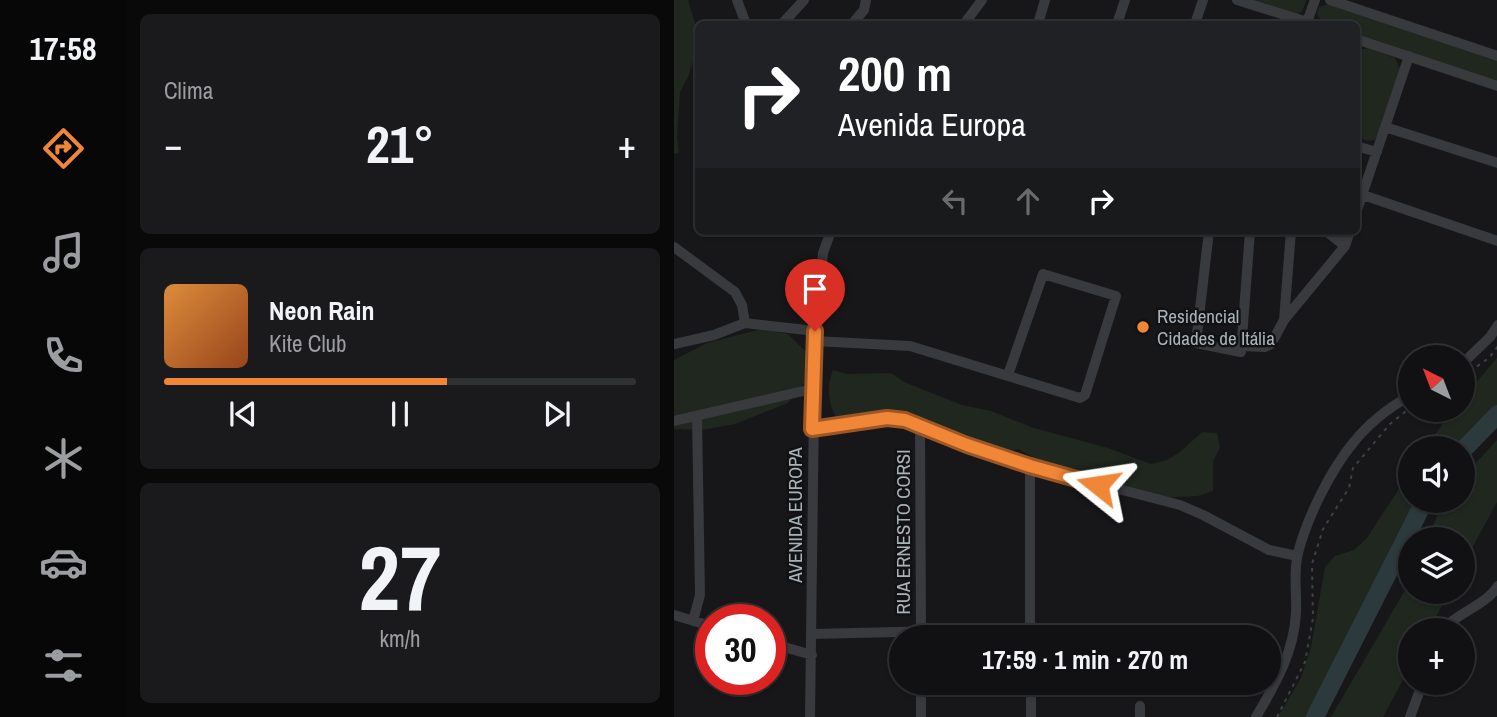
<!DOCTYPE html>
<html lang="pt">
<head>
<meta charset="utf-8">
<style>
	body { margin:0; font-family:"Archivo Narrow",sans-serif; background:#1a1a1c; color:#f1f3f6; height:100vh; display:flex; flex-direction:column; font-size:26px; white-space:nowrap }
	* { box-sizing:border-box; margin:0 }
	p { font-size:23px; color:#9c9da0 }
	.icon { flex:none; width:38px; height:38px; fill:none; stroke:currentColor; stroke-width:2; stroke-linecap:round; stroke-linejoin:round }
	.map { position:relative; flex:1; overflow:hidden }
	.panel { display:flex; flex-direction:column; gap:14px; padding:14px; background:#09090a; width:548px }
	.panel>* { flex:none }
	.top-card { position:absolute; left:21px; top:21px; width:665px; height:214px; border-radius:10px; box-shadow:0 2px 5px #0004,0 0 0 2px #303133; background:#202124; color:#fff; overflow:hidden }
	.needle { width:46px; rotate:318deg }
	.controls { position:absolute; left:724px; top:345px; display:grid; gap:14px }
	.controls a { display:grid; place-items:center; width:77px; height:77px; border-radius:50%; background:#111113; box-shadow:0 2px 5px #0004,0 0 0 2px #303133; font-size:35px }
	.speed { position:absolute; left:21px; top:604px; display:flex; gap:14px; font-size:35px; font-weight:700; text-align:center }
	.speed>* { display:grid; place-content:center; width:91px; height:91px; border-radius:50%; background:#111113; box-shadow:0 2px 5px #0004,0 0 0 2px #303133; line-height:1 }
	.speed .limit { border:10px solid #d22; background:#fff; color:#111 }
	.pin { position:absolute; display:grid; place-items:center; width:60px; height:60px; color:#fff; margin:-72px -30px; border-radius:50% 50% 50% 0; rotate:-45deg; box-shadow:0 0 7px #0007 }
	.pin .icon { rotate:45deg }
	.me { position:absolute; width:77px; margin:-38px; rotate:285deg; stroke-linejoin:round; filter:drop-shadow(0 0 5px #0008) }
	.turn { display:flex; align-items:center; gap:24px; height:147px; padding:0 28px; font-size:32px }
	.turn .icon { width:91px; height:91px; stroke-width:2.5 }
	.turn b { display:block; font-size:49px; line-height:60px }
	.lanes { display:flex; align-items:center; height:66px; padding:0 28px; background:#0003; justify-content:center; gap:35px; direction:ltr }
	.lanes .off { opacity:.35 }
	.big { font-size:52px; font-weight:700; line-height:1.1 }
	.panel .tile { flex:1; display:flex; flex-direction:column; justify-content:center; gap:10px; min-width:0; padding:0 24px; border-radius:10px; background:#1a1a1c }
	.panel .dial { align-items:center; gap:0 }
	.dial b { font-size:91px; line-height:1 }
	.song { display:flex; align-items:center; gap:21px }
	.cover { width:84px; height:84px; border-radius:10px; background:linear-gradient(135deg,hsl(30 70% 55%),hsl(20 70% 35%)) }
	.played { height:7px; border-radius:4px; background:linear-gradient(90deg,#f18637 60%,#303133 60%) }
	.keys { display:flex; justify-content:space-around; direction:ltr }
	.heat { display:flex; justify-content:space-between; align-items:center; font-size:38px; direction:ltr }
	.trip { position:absolute; left:215px; top:625px; width:392px; height:70px; border-radius:35px; background:#111113; box-shadow:0 2px 5px #0004,0 0 0 2px #303133; font-weight:700; line-height:70px; text-align:center }
	main { display:flex; flex:1; min-height:0 }
	.tabs { display:flex; flex-direction:column; width:126px; justify-content:space-around; align-items:center; background:#070708; color:#9c9da0 }
	.tabs .icon { width:49px; height:49px }
	.tabs .active { color:#f18637 }
	.tabs b { font-size:32px; color:#f1f3f6 }
	.map>svg:first-child { display:block }
</style>
</head>
<body>
<main>
<nav class="tabs">
<b>17:58</b>
<svg class="icon active" aria-label="directions" viewBox="0 0 24 24"><path d="M12 3l9 9-9 9-9-9zM9 14v-3h6M13 9l2 2-2 2"/></svg>
<svg class="icon" aria-label="music" viewBox="0 0 24 24"><path d="M9 18V5l10-2v13"/><circle cx="6" cy="18" r="3"/><circle cx="16" cy="16" r="3"/></svg>
<svg class="icon" aria-label="phone" viewBox="0 0 24 24"><path d="M5 4h4l2 5-3 2q2 4 5 5l2-3 5 2v4C11 20 4 13 5 4z"/></svg>
<svg class="icon" aria-label="climate" viewBox="0 0 24 24"><path d="M12 3v18M4 7l16 10M4 17L20 7"/></svg>
<svg class="icon" aria-label="car" viewBox="0 0 24 24"><path d="M5 17H2v-5l4-1 3-4h7l3 4 3 1v5h-3M9 17h6M6 11h13"/><circle cx="7" cy="17" r="2"/><circle cx="17" cy="17" r="2"/></svg>
<svg class="icon" aria-label="filters" viewBox="0 0 24 24"><path d="M4 7h16M4 17h16"/><circle cx="9" cy="7" r="2"/><circle cx="15" cy="17" r="2"/></svg>
</nav>
<section class="panel">
<div class="tile"><p>Clima</p>
<div class="heat"><a>−</a><b class="big">21°</b><a>+</a></div>
</div>
<div class="tile">
<div class="song"><i class="cover"></i><div><b>Neon Rain</b><p>Kite Club</p></div></div>
<div class="played"></div>
<div class="keys"><svg class="icon" aria-label="previous" viewBox="0 0 24 24"><path d="M18 5L8 12l10 7zM5 5v14"/></svg><svg class="icon" aria-label="pause" viewBox="0 0 24 24"><path d="M8 5v14M16 5v14"/></svg><svg class="icon" aria-label="next" viewBox="0 0 24 24"><path d="M6 5l10 7-10 7zM19 5v14"/></svg></div>
</div>
<div class="tile dial"><b>27</b><p>km/h</p></div>
</section>
<div class="map">
<svg width="824" height="717" viewBox="0 0 824 717">
	<rect width="100%" height="100%" fill="#171719"/>
	<path fill="#1f271f" d="M 0,0 L 14,0 L 23,30 L 19,62 L 14,77 L 6,92 L 3,137 L 5,153 L 0,154 Z
		M 580,0 L 632,0 L 632,1 L 628,12 L 622,14 Z
		M 654,4 L 823,60 L 823,82 L 683,34 L 682,24 L 648,23 L 643,14 L 645,7 Z
		M 695,48 L 721,58 L 726,69 L 704,136 L 700,140 L 694,141 L 683,137 L 683,55 L 688,49 Z
		M 88,329 L 114,334 L 133,353 L 133,380 L 114,403 L 61,424 L 28,430 L 0,429 L 0,360 L 33,343 Z
		M 823,358 L 823,415 L 803,439 L 789,464 L 789,448 L 751,448 L 779,410 L 789,410 L 789,398 Z
		M 159,370 L 172,374 L 217,373 L 230,382 L 288,405 L 317,411 L 360,428 L 434,448 L 477,464 L 493,460 L 506,452 L 528,432 L 543,433 L 546,448 L 539,461 L 539,491 L 524,496 L 480,498 L 405,490 L 390,485 L 364,470 L 357,456 L 344,449 L 314,458 L 306,445 L 293,435 L 278,430 L 204,426 L 174,430 C 156,416 150,392 159,370 Z
		M 823,440 L 823,502 L 789,565 L 789,539 L 753,539 L 770,501 L 789,500 L 789,477 Z
		M 737,470 L 737,500 L 757,501 L 740,539 L 737,539 L 737,544 L 694,604 L 673,662 L 658,688 L 646,717 L 604,717 L 627,678 L 637,647 L 651,567 L 661,556 L 680,550 L 693,538 Z
		M 737,580 L 737,592 L 775,592 L 755,630 L 737,630 L 737,665 L 709,717 L 657,717 Z"/>
	<g fill="none" stroke-linecap="round" stroke-linejoin="round">
		<path stroke="#2d3a3d" stroke-width="18" d="M 789,450 L 824,414
			M 641,717 L 751,500"/>
		<path stroke="#3e4245" stroke-width="2" stroke-dasharray="3.5 5" stroke-linecap="butt" d="M 789,376 L 815,358 L 824,346
			M 603,717 L 631,662 L 639,618 L 638,564 L 649,529 L 675,488 L 679,468 L 716,424 L 736,408"/>
		<path stroke="#383a3e" stroke-width="10" d="M 63,0 L 72,24
			M 563,0 L 640,24
			M 656,0 L 824,56
			M 633,22 L 641,0
			M 108,24 L 130,0
			M 178,24 L 190,10 L 192,0
			M 290,24 L 308,0
			M 364,24 L 371,0
			M 443,24 L 451,0
			M 521,24 L 529,0
			M 682,39 L 824,86
			M 711,127 L 824,163
			M 682,146 L 703,152
			M 682,190 L 689,195 L 824,241
			M 682,213 L 735,56
			M 535,231 L 522,343 L 567,352 L 576,231
			M 652,231 L 671,246
			M 0,247 L 61,292 L 68,305 L 71,323
			M 610,320 L 617,231
			M 140,341 L 236,346 L 406,398 L 411,395 L 442,296 L 369,274 L 334,375
			M 0,344 L 40,335 L 71,323 L 141,331
			M 568,346 L 591,347 L 597,344 L 610,320 L 671,246 L 676,231
			M 789,363 L 816,337 L 824,325
			M 0,421 L 138,389
			M 246,427 L 247,636
			M 138,429 L 213,418 L 231,420 L 293,445 L 356,466 L 506,505 L 529,515 L 595,550 L 623,556
			M 356,466 L 356,637
			M 0,615 L 37,626
			M 19,621 L 26,595 L 23,417
			M 768,630 C 784,612 811,606 824,586
			M 137,634 L 356,629
			M 96,643 L 138,655
			M 247,682 L 247,717
			M 357,682 L 357,717
			M 466,706 L 466,717
			M 136,717 L 141,331 L 149,253 L 157,231
			M 582,717 C 602,683 620,652 622,613 C 623,593 619,572 624,553 C 633,518 656,471 679,443 C 694,424 716,407 737,395
			M 736,717 L 749,682"/>
	</g>
	<g fill="none" stroke-linecap="round" stroke-linejoin="round">
		<g stroke="#9d5724" stroke-width="18">
			<path id="route" d="M 141,331 L 138,429 L 213,418 L 231,420 L 293,445 L 356,466 L 424,485"/>
		</g>
		<use href="#route" stroke="#f18637" stroke-width="12"/>
	</g>
	<circle fill="#f18637" stroke="#121214" stroke-width="2.5" cx="469" cy="327" r="7"/>
	<g text-anchor="middle" dominant-baseline="central" stroke-width="5" stroke-linejoin="round" paint-order="stroke">
		<g font-size="19" fill="#a9b2b9" stroke="#121214" text-anchor="start">
			<text x="483" y="316">Residencial<tspan x="483" dy="22">Cidades de Itália</tspan></text>
		</g>
		<g font-size="19" fill="#a9b2b9" stroke="#121214">
			<text transform="translate(121 515) rotate(-90)">AVENIDA EUROPA</text>
			<text transform="translate(229 532) rotate(-90)">RUA ERNESTO CORSI</text>
		</g>
	</g>
</svg>
<div class="controls">
<a><svg class="needle" viewBox="-14 -14 28 28"><path d="M0-13l5 13h-10z" fill="#e53935"/><path d="M0 13l5-13h-10z" fill="#9c9da0"/></svg></a>
<a><svg class="icon" aria-label="sound" viewBox="0 0 24 24"><path d="M4 9h4l5-4v14l-5-4H4zM17 9q2 3 0 6"/></svg></a>
<a><svg class="icon" aria-label="layers" viewBox="0 0 24 24"><path d="M12 4l9 5-9 5-9-5zM3 14l9 5 9-5"/></svg></a>
<a>+</a>
</div>
<div class="speed"><div class="limit">30</div></div>
<div class="pin" style="left:141px;top:331px;background:#d93025"><svg class="icon" aria-label="arrive" viewBox="0 0 24 24"><path d="M6 21V4h12l-3 4 3 4H6"/></svg></div>
<svg class="me" style="left:424px;top:485px" viewBox="-20 -20 40 40"><path d="M0-17L14 15 0 8-14 15z" fill="#f18637" stroke="#fff" stroke-width="4"/></svg>
<div class="trip">17:59 · 1 min · 270 m</div>
<div class="top-card">
<div class="turn"><svg class="icon" aria-label="right" viewBox="0 0 24 24"><path d="M7 20v-9h11M14 6l5 5-5 5"/></svg><div><b>200 m</b>Avenida Europa</div></div>
<div class="lanes"><svg class="icon off" aria-label="left" viewBox="0 0 24 24"><path d="M17 20v-9H6M10 6l-5 5 5 5"/></svg><svg class="icon off" aria-label="ahead" viewBox="0 0 24 24"><path d="M12 20V5M6 11l6-6 6 6"/></svg><svg class="icon" aria-label="right" viewBox="0 0 24 24"><path d="M7 20v-9h11M14 6l5 5-5 5"/></svg></div>
</div>
</div>
</main>
</body>
</html>
